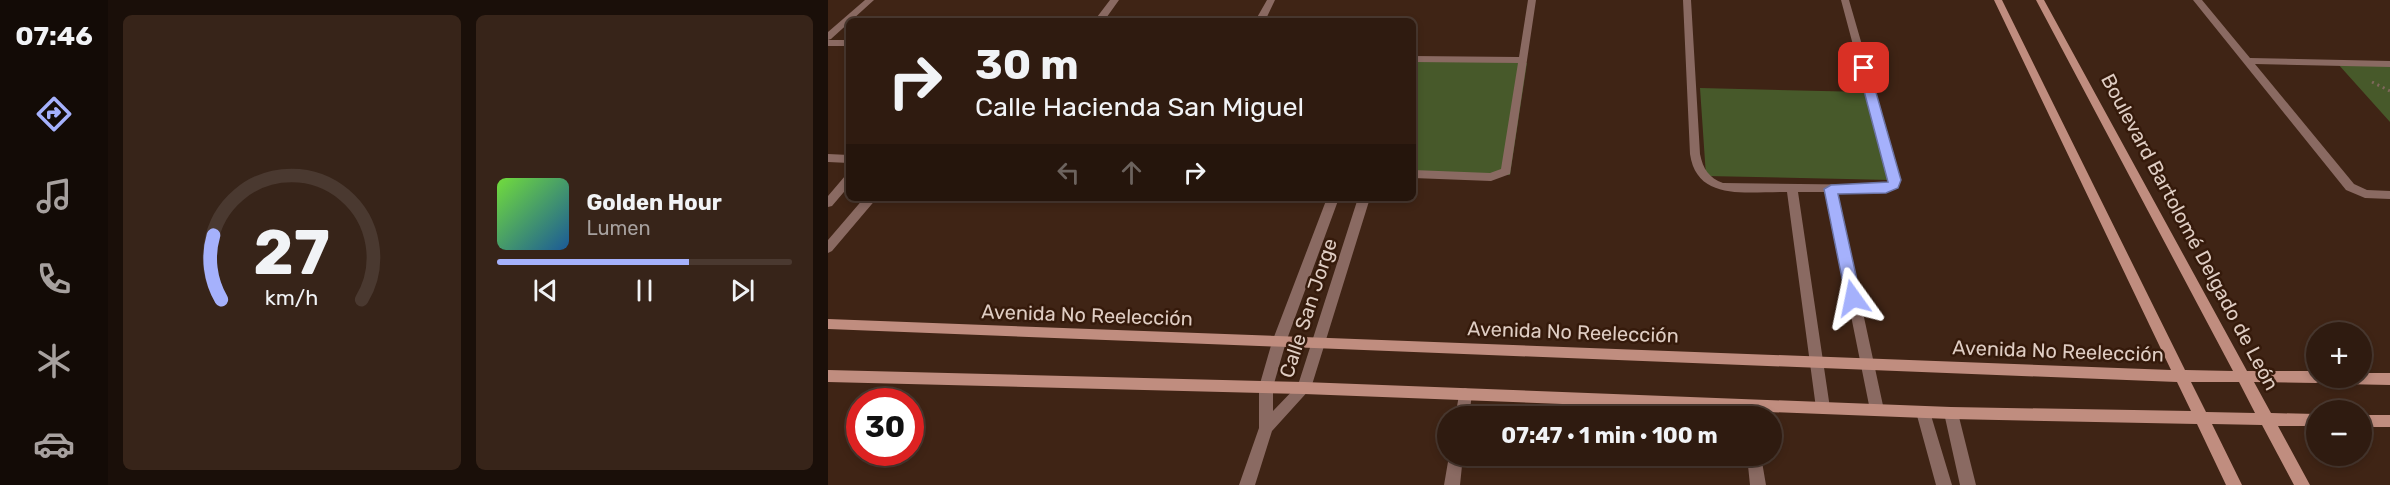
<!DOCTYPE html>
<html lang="es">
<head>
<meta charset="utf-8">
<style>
	body { margin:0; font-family:Rubik,sans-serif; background:#372419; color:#f1f3f6; height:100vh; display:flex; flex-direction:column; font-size:22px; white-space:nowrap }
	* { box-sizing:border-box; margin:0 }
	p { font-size:20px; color:#a7a19f }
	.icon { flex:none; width:33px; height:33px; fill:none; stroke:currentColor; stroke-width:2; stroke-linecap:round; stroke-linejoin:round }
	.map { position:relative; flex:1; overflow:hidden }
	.panel { display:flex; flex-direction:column; gap:15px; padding:15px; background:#1a0f09; width:720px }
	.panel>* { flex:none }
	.banner { position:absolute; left:18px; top:18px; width:570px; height:183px; border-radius:9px; box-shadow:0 3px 9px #0003,0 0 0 2px #4a3930; background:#2f1b10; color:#f1f3f6; overflow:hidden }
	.fabs { position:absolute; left:1478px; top:322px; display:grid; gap:12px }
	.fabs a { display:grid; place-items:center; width:66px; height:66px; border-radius:50%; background:#2f1b10; box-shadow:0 3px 9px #0003,0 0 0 2px #4a3930; font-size:30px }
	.speed { position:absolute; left:18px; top:388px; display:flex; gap:12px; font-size:30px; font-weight:700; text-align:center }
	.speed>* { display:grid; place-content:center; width:78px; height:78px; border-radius:50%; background:#2f1b10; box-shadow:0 3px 9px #0003,0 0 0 2px #4a3930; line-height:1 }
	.speed .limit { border:9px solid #d22; background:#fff; color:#111 }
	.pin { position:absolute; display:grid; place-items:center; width:51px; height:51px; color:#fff; margin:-26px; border-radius:12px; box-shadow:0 3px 9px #0006 }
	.me { position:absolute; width:66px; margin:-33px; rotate:348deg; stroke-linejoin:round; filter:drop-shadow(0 0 4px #0008) }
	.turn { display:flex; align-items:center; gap:21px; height:126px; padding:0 30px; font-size:27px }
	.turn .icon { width:78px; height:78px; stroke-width:2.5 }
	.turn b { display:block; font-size:42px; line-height:51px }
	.lanes { display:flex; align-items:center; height:57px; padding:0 30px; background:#0003; justify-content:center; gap:30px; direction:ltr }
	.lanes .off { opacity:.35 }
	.panel .widget { flex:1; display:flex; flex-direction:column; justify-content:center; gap:9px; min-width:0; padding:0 21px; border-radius:9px; background:#372419 }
	.panel .dial { align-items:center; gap:0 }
	.dial svg { height:156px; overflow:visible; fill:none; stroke:#4a3930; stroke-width:7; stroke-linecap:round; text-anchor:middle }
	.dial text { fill:#f1f3f6; stroke:none }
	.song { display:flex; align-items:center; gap:18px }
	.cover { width:72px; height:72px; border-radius:9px; background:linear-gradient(135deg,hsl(100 70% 55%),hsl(210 70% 35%)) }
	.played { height:6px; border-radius:3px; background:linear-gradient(90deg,#a5b1fc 65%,#4a3930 65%) }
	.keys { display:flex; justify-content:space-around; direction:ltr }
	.panel .tiles { flex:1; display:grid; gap:15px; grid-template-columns:repeat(2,1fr) }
	.trip { position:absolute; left:609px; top:406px; width:345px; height:60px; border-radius:30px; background:#2f1b10; box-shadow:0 3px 9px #0003,0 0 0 2px #4a3930; font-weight:700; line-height:60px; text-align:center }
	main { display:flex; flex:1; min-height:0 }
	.tabs { display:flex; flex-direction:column; width:108px; justify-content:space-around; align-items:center; background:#130b06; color:#a7a19f }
	.tabs .icon { width:42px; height:42px }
	.tabs .on { color:#a5b1fc }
	.tabs b { font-size:27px; color:#f1f3f6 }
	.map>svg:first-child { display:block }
</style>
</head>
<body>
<main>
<nav class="tabs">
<b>07:46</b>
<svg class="icon on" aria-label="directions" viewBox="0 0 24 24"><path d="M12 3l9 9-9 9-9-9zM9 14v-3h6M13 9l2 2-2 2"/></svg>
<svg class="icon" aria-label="music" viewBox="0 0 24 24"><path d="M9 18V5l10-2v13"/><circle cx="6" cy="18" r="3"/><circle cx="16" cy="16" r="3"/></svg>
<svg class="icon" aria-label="phone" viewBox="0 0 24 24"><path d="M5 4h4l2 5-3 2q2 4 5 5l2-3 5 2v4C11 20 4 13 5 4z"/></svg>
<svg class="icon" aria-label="climate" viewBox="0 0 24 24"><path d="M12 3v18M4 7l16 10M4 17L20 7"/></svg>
<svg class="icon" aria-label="car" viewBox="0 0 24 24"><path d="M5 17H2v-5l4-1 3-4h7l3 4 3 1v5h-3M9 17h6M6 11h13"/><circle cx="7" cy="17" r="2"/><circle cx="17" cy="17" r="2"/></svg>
</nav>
<section class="panel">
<div class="tiles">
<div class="widget dial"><svg viewBox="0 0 100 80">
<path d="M14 69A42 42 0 1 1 86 69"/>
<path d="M14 69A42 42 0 0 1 10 36" stroke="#a5b1fc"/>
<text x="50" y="56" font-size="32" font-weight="700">27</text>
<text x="50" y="72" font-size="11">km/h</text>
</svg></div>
<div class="widget">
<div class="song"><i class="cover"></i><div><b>Golden Hour</b><p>Lumen</p></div></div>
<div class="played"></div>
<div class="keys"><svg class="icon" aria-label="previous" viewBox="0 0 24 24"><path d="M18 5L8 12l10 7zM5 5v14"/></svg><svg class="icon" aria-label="pause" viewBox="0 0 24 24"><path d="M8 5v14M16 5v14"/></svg><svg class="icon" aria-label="next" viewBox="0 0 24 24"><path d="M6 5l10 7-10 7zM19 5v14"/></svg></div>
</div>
</div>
</section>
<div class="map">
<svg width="1562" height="485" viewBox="0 0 1562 485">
	<rect width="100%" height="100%" fill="#3f2415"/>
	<path fill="#47592a" d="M 585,59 L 699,63 L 682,175 L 585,174 Z
		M 1510,64 L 1562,65 L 1562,122 Z
		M 872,88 L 1038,92 L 1063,180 L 878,176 Z"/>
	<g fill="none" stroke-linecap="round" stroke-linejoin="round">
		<path stroke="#7f685b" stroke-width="3" stroke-dasharray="2 4" stroke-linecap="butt" d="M 1544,82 L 1562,91"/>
		<path fill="#8a6a62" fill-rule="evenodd" d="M 637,388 L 642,390 L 644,394 L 641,417 L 627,417 L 632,390 Z
			M 1095,406 L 1100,408 L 1102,412 L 1124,485 L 1108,485 L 1088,412 L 1090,408 Z
			M 1123,407 L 1128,409 L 1130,413 L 1148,485 L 1132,485 L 1116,413 L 1118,409 Z
			M 621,456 L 635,456 L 632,485 L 616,485 Z
			M 919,456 L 933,456 L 938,485 L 922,485 Z"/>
		<path fill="#8a6a62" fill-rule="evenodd" d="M 37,0 L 46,0 L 3,39 L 0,40 L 0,32 Z
			M 282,0 L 291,0 L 276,21 L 266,21 Z
			M 439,0 L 447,0 L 437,21 L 427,21 Z
			M 700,0 L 708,0 L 682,174 L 663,181 L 585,178 L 585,170 L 662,173 L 673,169 L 690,63 L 585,62 L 585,56 L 691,57 Z
			M 855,0 L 863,0 L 872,154 C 875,169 881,178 895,183 L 1056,185 L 1061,180 L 1013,0 L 1021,0 L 1073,180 C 1065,200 1028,193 1009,192 L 1056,410 L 1054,414 L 1049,416 L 1044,414 L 1042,410 L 998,192 L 970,192 L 1002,408 L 1000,412 L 995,414 L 990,412 L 988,408 L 959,192 C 922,191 869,203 862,154 Z
			M 1365,0 L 1374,0 L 1422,58 L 1562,61 L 1562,67 L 1427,64 L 1526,184 L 1539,190 L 1562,191 L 1562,199 L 1537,198 L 1518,190 Z
			M 0,40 L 21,40 L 21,46 L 0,46 Z
			M 0,154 L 21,155 L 21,163 L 0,162 Z
			M 21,175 L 21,186 L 4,206 L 0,207 L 0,196 L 17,176 Z
			M 36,198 L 49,198 L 4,251 L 0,253 L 0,240 Z
			M 499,198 L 511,198 L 458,342 L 445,387 L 445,411 L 470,385 L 530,198 L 542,198 L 483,388 L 444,431 L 427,485 L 411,485 L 431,428 L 431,387 L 444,342 Z"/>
		<path fill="#c08d7f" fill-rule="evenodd" d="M 1166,0 L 1174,0 L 1357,370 L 1405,371 L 1208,0 L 1216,0 L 1419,371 L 1488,371 L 1488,378 L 1494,378 L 1493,381 L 1488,383 L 1426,382 L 1443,413 L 1488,414 L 1488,426 L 1450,426 L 1482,485 L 1466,485 L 1434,425 L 1384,424 L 1414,485 L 1398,485 L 1369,424 L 1123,419 L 476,394 L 0,382 L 0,370 L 476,382 L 1123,407 L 1363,411 L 1349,382 L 0,329 L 0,319 L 1343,370 ZM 1363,382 L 1411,382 L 1427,413 L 1378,412 Z
			M 1533,373 L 1562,373 L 1562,385 L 1514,384 L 1509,382 L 1507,378 L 1533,378 Z
			M 1533,415 L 1562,415 L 1562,427 L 1533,427 Z"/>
	</g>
	<path fill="#a5b1fc" stroke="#6b73a4" stroke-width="1.5" d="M 1036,64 L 1041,68 L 1073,180 L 1070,188 L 1058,193 L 1010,194 L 1033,298 L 1025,304 L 1018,298 L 996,189 L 1003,185 L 1060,182 L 1030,68 Z"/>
	<g text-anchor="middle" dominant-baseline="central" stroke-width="5" stroke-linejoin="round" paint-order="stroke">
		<g font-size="20" fill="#dfcdc3" stroke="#351a0b">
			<text transform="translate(1362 232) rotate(62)">Boulevard Bartolomé Delgado de León</text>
			<text transform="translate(480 308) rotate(-72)">Calle San Jorge</text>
			<text transform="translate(259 315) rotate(2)">Avenida No Reelección</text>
			<text transform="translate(745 332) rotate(2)">Avenida No Reelección</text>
			<text transform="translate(1230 351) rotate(2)">Avenida No Reelección</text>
		</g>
	</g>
</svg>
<div class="fabs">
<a>+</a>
<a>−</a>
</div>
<div class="speed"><div class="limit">30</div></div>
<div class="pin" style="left:1036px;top:68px;background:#d93025"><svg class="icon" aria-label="arrive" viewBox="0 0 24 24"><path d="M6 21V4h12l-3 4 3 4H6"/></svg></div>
<svg class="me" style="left:1025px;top:298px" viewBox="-20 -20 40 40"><path d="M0-17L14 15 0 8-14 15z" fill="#a5b1fc" stroke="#fff" stroke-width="4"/></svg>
<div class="trip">07:47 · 1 min · 100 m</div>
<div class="banner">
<div class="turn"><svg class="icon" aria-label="right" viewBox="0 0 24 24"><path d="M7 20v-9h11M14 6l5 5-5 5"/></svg><div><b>30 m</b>Calle Hacienda San Miguel</div></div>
<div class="lanes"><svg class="icon off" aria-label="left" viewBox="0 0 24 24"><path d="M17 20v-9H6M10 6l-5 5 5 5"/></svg><svg class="icon off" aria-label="ahead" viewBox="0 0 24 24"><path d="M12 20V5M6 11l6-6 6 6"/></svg><svg class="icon" aria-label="right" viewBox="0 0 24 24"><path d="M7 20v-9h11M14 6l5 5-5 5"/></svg></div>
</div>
</div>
</main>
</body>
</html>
